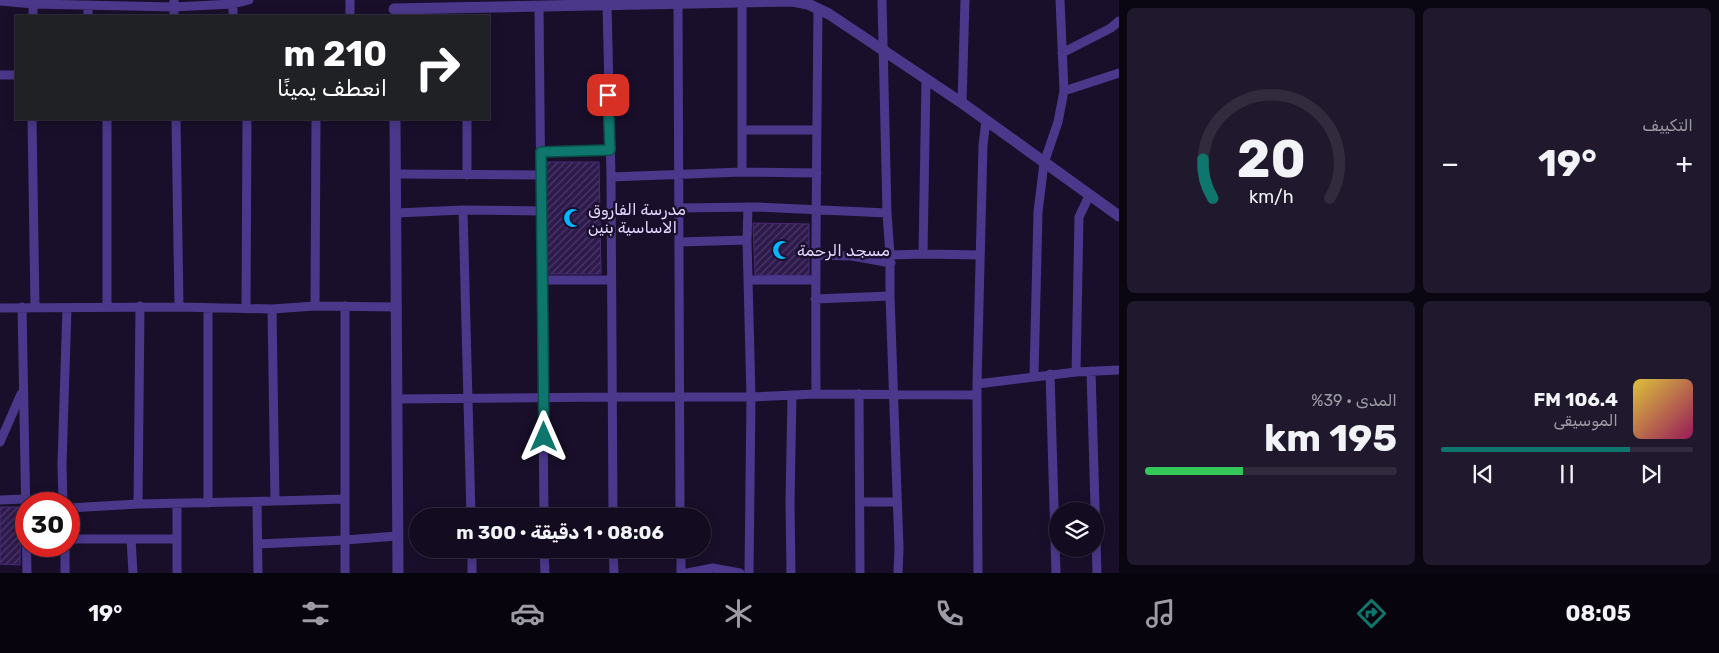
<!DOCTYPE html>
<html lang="ar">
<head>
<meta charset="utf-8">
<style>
	body { margin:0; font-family:Rubik,"Noto Naskh Arabic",sans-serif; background:#20192d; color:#f1f3f6; direction:rtl; height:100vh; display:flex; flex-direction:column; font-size:19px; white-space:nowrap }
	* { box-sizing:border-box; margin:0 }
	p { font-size:16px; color:#9d9ba5 }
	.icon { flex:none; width:28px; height:28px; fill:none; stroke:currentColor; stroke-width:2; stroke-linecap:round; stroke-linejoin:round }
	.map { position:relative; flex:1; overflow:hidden; direction:ltr }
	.panel { display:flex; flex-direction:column; gap:8px; padding:8px; background:#0a0612; width:600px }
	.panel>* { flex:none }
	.top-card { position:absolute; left:15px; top:15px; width:475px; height:105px; border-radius:0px; box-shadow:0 2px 12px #0003,0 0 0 1px #322b3e; direction:rtl; background:#202124; color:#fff; overflow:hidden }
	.tools { position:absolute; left:1049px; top:502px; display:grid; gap:10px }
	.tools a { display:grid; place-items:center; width:55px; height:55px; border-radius:50%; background:#130b20; box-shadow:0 2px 12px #0003,0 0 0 1px #322b3e; font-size:25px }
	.speed { position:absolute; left:15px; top:492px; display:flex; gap:10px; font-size:25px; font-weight:700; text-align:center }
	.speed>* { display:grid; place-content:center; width:65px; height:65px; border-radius:50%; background:#130b20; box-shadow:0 2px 12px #0003,0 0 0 1px #322b3e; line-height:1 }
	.speed .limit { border:8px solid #d22; background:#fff; color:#111 }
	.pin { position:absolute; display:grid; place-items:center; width:42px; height:42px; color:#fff; margin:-21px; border-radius:10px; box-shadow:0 2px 8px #0006 }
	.me { position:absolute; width:55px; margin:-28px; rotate:0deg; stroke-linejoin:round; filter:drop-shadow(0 0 4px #0008) }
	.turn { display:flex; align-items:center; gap:18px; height:105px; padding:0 20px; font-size:22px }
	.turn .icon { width:65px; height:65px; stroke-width:2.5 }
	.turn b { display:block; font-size:35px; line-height:42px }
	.big { font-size:38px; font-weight:700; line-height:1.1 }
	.panel .widget { flex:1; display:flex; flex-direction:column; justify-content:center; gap:8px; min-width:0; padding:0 18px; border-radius:8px; background:#20192d }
	.panel .dial { align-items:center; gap:0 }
	.dial svg { height:130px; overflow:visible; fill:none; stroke:#322b3e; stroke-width:7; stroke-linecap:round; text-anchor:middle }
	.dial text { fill:#f1f3f6; stroke:none }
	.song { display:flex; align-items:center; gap:15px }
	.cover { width:60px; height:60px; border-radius:8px; background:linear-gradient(135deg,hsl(50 70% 55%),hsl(330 70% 35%)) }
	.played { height:5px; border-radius:2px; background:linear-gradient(90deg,#0f766e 75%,#322b3e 75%) }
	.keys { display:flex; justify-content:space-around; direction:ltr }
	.heat { display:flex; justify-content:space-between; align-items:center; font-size:28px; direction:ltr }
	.charge { height:8px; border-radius:4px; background:linear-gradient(90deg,#34c759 39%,#322b3e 0) }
	.panel .tiles { flex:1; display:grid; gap:8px; grid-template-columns:repeat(2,1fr) }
	.trip { position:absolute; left:409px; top:508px; width:302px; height:50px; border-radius:25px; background:#130b20; box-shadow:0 2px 12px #0003,0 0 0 1px #322b3e; font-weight:700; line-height:50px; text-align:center; direction:rtl }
	.tab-bar { display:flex; height:80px; justify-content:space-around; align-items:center; background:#08040d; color:#9d9ba5 }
	.tab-bar .icon { width:35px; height:35px }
	.tab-bar .selected { color:#0f766e }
	.tab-bar b { font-size:22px; color:#f1f3f6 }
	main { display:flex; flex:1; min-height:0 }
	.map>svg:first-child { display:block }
</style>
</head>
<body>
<main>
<section class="panel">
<div class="tiles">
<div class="widget"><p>التكييف</p>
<div class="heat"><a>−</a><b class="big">19°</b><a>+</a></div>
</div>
<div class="widget dial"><svg viewBox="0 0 100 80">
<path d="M14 69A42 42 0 1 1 86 69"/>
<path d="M14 69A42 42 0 0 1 8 45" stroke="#0f766e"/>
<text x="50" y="56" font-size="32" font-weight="700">20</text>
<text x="50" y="72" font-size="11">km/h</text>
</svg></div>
<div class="widget">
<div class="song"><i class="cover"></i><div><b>106.4 FM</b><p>الموسيقى</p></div></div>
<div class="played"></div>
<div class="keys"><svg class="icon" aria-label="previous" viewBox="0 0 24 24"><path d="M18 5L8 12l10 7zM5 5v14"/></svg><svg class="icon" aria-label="pause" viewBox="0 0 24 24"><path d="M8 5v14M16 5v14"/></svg><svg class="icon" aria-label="next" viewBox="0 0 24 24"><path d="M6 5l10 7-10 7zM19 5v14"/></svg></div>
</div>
<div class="widget"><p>المدى · 39%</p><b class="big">195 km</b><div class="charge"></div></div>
</div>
</section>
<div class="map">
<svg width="1119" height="573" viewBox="0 0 1119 573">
	<defs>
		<pattern id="building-hatch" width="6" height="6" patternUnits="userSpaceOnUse" patternTransform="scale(1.25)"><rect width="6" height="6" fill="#2e1a4c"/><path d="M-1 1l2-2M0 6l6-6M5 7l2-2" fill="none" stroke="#4c3b67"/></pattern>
	</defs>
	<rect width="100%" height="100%" fill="#190f2a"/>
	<path fill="url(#building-hatch)" stroke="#492b79" d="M 544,162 L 599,162 L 601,274 L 546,274 Z
		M 753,223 L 809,224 L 809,276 L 755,275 Z
		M 0,507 L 21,507 L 20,565 L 0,564 Z"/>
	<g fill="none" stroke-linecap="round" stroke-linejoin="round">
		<path stroke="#4b388b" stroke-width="9" d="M 174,0 L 174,16
			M 882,0 L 887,213
			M 0,1 L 33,4 L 174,7 L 233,4 L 249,0
			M 742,1 L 742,172
			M 607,4 L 611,177 L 613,516
			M 678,4 L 680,516
			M 539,7 L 544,516
			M 33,16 L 33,0
			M 88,16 L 88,5
			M 233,16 L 233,4
			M 350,16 L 350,0
			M 1062,53 L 1111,28 L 1119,21
			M 0,75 L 16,75
			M 1064,91 L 1119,73
			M 962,103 L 965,0
			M 32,119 L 35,307
			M 176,119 L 179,307
			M 743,130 L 817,130
			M 541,152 L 609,149
			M 395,174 L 541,175
			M 467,175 L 467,119
			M 611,177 L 742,172 L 817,173
			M 748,207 L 747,240 L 751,397 L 749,573
			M 679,208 L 758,207 L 887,213 L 890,255
			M 463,210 L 471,516
			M 396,213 L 463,210 L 541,211
			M 679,242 L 747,240
			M 923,254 L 980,255
			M 815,255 L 852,256 L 891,263
			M 542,280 L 610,280
			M 748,280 L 815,280
			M 815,299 L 890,296
			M 140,306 L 138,504 L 275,501
			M 315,306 L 316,119
			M 22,307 L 27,573
			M 107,307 L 107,119
			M 0,308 L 179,307 L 272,309 L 315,306 L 397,307
			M 246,308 L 247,119
			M 272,309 L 275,501 L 345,499 L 345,306
			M 1091,371 L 1097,573
			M 1076,372 L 1079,217 L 1089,196
			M 1050,374 L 1056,573
			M 1034,376 L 1038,212 L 1044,163 L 1058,122 L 1064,91 L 1060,0
			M 977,384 L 983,145 L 986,121
			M 816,394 C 815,265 817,137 818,8
			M 859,394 L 860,573
			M 977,395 L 978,573
			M 397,399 L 612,397 L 751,397 L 816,394 L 977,395 L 977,384 L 1076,372 L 1119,370
			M 0,442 L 21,394
			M 0,500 L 25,499
			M 257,502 L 258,573
			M 860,502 L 897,502
			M 208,503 L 208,308
			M 63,504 L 62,464 L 67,308
			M 177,504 L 177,573
			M 69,508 L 138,504
			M 69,539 L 176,539
			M 131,539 L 133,573
			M 258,544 L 345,540 L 397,536
			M 65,546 L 65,573
			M 472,549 L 472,573
			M 544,549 L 545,573
			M 613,549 L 614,573
			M 681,549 L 681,573
			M 345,573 L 345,499
			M 687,573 L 713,568 L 740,573
			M 791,573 L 790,501 L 792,395
			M 898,573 L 899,548 L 890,296 L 890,255 L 923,254 L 926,80"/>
		<path stroke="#4b388b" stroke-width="11" d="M 394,9 L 792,1 L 808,4 L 829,14 L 962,103 L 1119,216
			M 395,119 L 398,573"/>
	</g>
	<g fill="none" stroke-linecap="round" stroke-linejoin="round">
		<g stroke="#0a4d48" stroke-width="12">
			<path id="route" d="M 544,437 L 541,152 L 610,150 L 608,95"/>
		</g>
		<use href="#route" stroke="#0f766e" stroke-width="9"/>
	</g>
	<defs>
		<g id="mosque-bare" transform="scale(1.5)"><path d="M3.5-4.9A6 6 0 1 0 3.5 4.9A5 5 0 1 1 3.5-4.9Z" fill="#03b6ff" stroke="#190f2a" stroke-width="2.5" paint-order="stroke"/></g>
	</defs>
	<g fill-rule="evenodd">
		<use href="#mosque-bare" x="573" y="218"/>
		<use href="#mosque-bare" x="782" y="250"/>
	</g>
	<g text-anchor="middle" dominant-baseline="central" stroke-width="5" stroke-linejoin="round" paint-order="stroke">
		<g font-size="16" fill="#e4d7ff" stroke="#190f2a" text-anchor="start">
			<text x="588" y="209">مدرسة الفاروق<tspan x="588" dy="18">الاساسية بنين</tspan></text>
			<text x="797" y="250">مسجد الرحمة</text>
		</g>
	</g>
</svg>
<div class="tools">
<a><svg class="icon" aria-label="layers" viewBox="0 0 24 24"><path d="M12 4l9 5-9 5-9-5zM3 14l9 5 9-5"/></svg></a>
</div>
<div class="speed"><div class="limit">30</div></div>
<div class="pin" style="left:608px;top:95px;background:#d93025"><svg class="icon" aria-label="arrive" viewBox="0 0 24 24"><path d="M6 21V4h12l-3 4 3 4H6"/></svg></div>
<svg class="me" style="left:544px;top:437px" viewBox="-20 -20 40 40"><path d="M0-17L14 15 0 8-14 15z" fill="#0f766e" stroke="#fff" stroke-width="4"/></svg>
<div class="trip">08:06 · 1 دقيقة · 300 m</div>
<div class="top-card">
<div class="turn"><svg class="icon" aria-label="right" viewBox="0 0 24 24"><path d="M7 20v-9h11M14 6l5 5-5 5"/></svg><div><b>210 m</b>انعطف يمينًا</div></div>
</div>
</div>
</main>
<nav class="tab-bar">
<b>08:05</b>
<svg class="icon selected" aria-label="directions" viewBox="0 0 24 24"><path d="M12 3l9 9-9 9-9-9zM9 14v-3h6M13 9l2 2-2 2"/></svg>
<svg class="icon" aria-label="music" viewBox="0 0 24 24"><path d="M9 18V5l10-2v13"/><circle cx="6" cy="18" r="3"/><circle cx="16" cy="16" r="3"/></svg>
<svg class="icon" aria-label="phone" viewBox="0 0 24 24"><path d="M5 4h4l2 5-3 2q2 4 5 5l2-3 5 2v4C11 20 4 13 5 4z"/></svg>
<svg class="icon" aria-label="climate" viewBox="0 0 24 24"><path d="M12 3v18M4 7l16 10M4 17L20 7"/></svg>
<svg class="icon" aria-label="car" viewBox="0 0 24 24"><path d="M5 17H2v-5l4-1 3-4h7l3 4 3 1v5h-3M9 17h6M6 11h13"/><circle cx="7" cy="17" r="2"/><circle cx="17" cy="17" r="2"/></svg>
<svg class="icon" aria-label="filters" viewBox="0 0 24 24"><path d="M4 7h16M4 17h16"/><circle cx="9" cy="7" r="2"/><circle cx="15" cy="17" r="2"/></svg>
<b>19°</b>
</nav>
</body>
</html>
